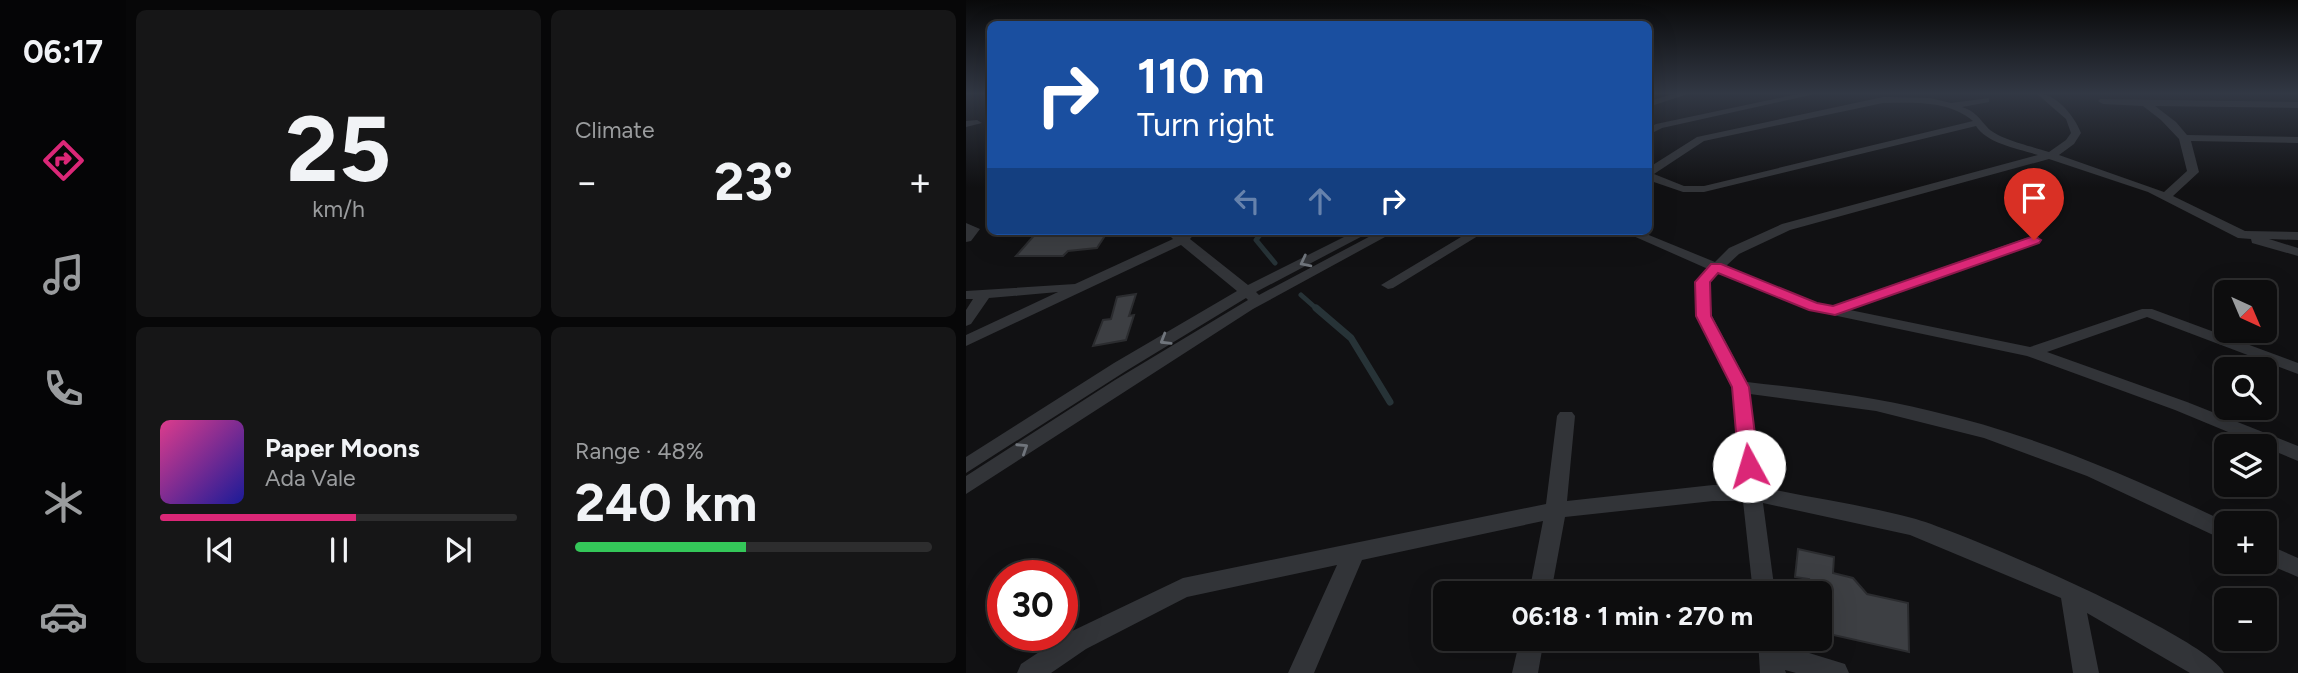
<!DOCTYPE html>
<html lang="en">
<head>
<meta charset="utf-8">
<style>
	body { margin:0; font-family:Figtree,sans-serif; background:#161617; color:#f1f3f6; height:100vh; display:flex; flex-direction:column; font-size:26px; white-space:nowrap }
	* { box-sizing:border-box; margin:0 }
	p { font-size:23px; color:#9a9c9e }
	.icon { flex:none; width:38px; height:38px; fill:none; stroke:currentColor; stroke-width:2; stroke-linecap:round; stroke-linejoin:round }
	.map { position:relative; flex:1; overflow:hidden }
	.drawer { display:flex; flex-direction:column; gap:10px; padding:10px; background:#070708; width:840px }
	.drawer>* { flex:none }
	.banner { position:absolute; left:21px; top:21px; width:665px; height:214px; border-radius:10px; box-shadow:0 7px 28px #0002,0 0 0 2px #2d2d2e; background:#1a4fa0; color:#fff; overflow:hidden }
	.needle { width:46px; rotate:136deg }
	.controls { position:absolute; left:1248px; top:280px; display:grid; gap:14px }
	.controls a { display:grid; place-items:center; width:63px; height:63px; border-radius:10px; background:#0d0d0e; box-shadow:0 7px 28px #0002,0 0 0 2px #2d2d2e; font-size:35px }
	.speed { position:absolute; left:21px; top:560px; display:flex; gap:14px; font-size:35px; font-weight:700; text-align:center }
	.speed>* { display:grid; place-content:center; width:91px; height:91px; border-radius:50%; background:#0d0d0e; box-shadow:0 7px 28px #0002,0 0 0 2px #2d2d2e; line-height:1 }
	.speed .limit { border:10px solid #d22; background:#fff; color:#111 }
	.pin { position:absolute; display:grid; place-items:center; width:60px; height:60px; color:#fff; margin:-72px -30px; border-radius:50% 50% 50% 0; rotate:-45deg; box-shadow:0 0 7px #0007 }
	.pin .icon { rotate:45deg }
	.me { position:absolute; width:77px; margin:-38px; rotate:354deg; stroke-linejoin:round; filter:drop-shadow(0 0 5px #0008) }
	.turn { display:flex; align-items:center; gap:24px; height:147px; padding:0 35px; font-size:32px }
	.turn .icon { width:91px; height:91px; stroke-width:2.5 }
	.turn b { display:block; font-size:49px; line-height:60px }
	.lanes { display:flex; align-items:center; height:66px; padding:0 35px; background:#0003; justify-content:center; gap:35px; direction:ltr }
	.lanes .off { opacity:.35 }
	.big { font-size:52px; font-weight:700; line-height:1.1 }
	.drawer .card { flex:1; display:flex; flex-direction:column; justify-content:center; gap:10px; min-width:0; padding:0 24px; border-radius:10px; background:#161617 }
	.drawer .dial { align-items:center; gap:0 }
	.dial b { font-size:91px; line-height:1 }
	.song { display:flex; align-items:center; gap:21px }
	.cover { width:84px; height:84px; border-radius:10px; background:linear-gradient(135deg,hsl(330 70% 55%),hsl(240 70% 35%)) }
	.played { height:7px; border-radius:4px; background:linear-gradient(90deg,#db2777 55%,#2d2d2e 55%) }
	.keys { display:flex; justify-content:space-around; direction:ltr }
	.heat { display:flex; justify-content:space-between; align-items:center; font-size:38px; direction:ltr }
	.charge { height:10px; border-radius:5px; background:linear-gradient(90deg,#34c759 48%,#2d2d2e 0) }
	.drawer .tiles { flex:1; display:grid; gap:10px; grid-template-columns:repeat(2,1fr) }
	.trip { position:absolute; left:467px; top:581px; width:399px; height:70px; border-radius:10px; background:#0d0d0e; box-shadow:0 7px 28px #0002,0 0 0 2px #2d2d2e; font-weight:700; line-height:70px; text-align:center }
	main { display:flex; flex:1; min-height:0 }
	.tabs { display:flex; flex-direction:column; width:126px; justify-content:space-around; align-items:center; background:#050506; color:#9a9c9e }
	.tabs .icon { width:49px; height:49px }
	.tabs .current { color:#db2777 }
	.tabs b { font-size:32px; color:#f1f3f6 }
	.map>svg:first-child { display:block }
</style>
</head>
<body>
<main>
<nav class="tabs">
<b>06:17</b>
<svg class="icon current" aria-label="directions" viewBox="0 0 24 24"><path d="M12 3l9 9-9 9-9-9zM9 14v-3h6M13 9l2 2-2 2"/></svg>
<svg class="icon" aria-label="music" viewBox="0 0 24 24"><path d="M9 18V5l10-2v13"/><circle cx="6" cy="18" r="3"/><circle cx="16" cy="16" r="3"/></svg>
<svg class="icon" aria-label="phone" viewBox="0 0 24 24"><path d="M5 4h4l2 5-3 2q2 4 5 5l2-3 5 2v4C11 20 4 13 5 4z"/></svg>
<svg class="icon" aria-label="climate" viewBox="0 0 24 24"><path d="M12 3v18M4 7l16 10M4 17L20 7"/></svg>
<svg class="icon" aria-label="car" viewBox="0 0 24 24"><path d="M5 17H2v-5l4-1 3-4h7l3 4 3 1v5h-3M9 17h6M6 11h13"/><circle cx="7" cy="17" r="2"/><circle cx="17" cy="17" r="2"/></svg>
</nav>
<section class="drawer">
<div class="tiles">
<div class="card dial"><b>25</b><p>km/h</p></div>
<div class="card"><p>Climate</p>
<div class="heat"><a>−</a><b class="big">23°</b><a>+</a></div>
</div>
<div class="card">
<div class="song"><i class="cover"></i><div><b>Paper Moons</b><p>Ada Vale</p></div></div>
<div class="played"></div>
<div class="keys"><svg class="icon" aria-label="previous" viewBox="0 0 24 24"><path d="M18 5L8 12l10 7zM5 5v14"/></svg><svg class="icon" aria-label="pause" viewBox="0 0 24 24"><path d="M8 5v14M16 5v14"/></svg><svg class="icon" aria-label="next" viewBox="0 0 24 24"><path d="M6 5l10 7-10 7zM19 5v14"/></svg></div>
</div>
<div class="card"><p>Range · 48%</p><b class="big">240 km</b><div class="charge"></div></div>
</div>
</section>
<div class="map">
<svg width="1332" height="673" viewBox="0 0 1332 673">
	<rect width="100%" height="100%" fill="#111113"/>
	<g fill="none" stroke-linecap="round" stroke-linejoin="round">
		<path stroke="#273337" stroke-width="5" d="M 297,231 L 290,240 L 309,263
			M 335,295 L 352,310"/>
		<path stroke="#273337" stroke-width="7" d="M 350,308 L 385,338 L 424,402"/>
	</g>
	<path fill="#3d3f43" stroke="#2b2c2f" stroke-width="2" d="M 72,231 L 142,231 L 131,248 L 102,251 L 97,256 L 50,256 Z
		M 170,294 L 163,316 L 168,315 L 160,340 L 127,346 L 137,320 L 145,319 L 151,297 Z
		M 832,549 L 868,557 L 867,573 L 887,578 L 901,594 L 942,603 L 943,652 L 854,632 L 854,593 L 841,593 L 843,579 L 829,577 Z"/>
	<g fill="none" stroke-linecap="round" stroke-linejoin="round">
		<path fill="#323438" fill-rule="evenodd" d="M 712,93 L 725,93 L 682,107 L 682,101 Z
			M 837,93 L 853,93 L 696,128 L 682,135 L 682,128 L 690,124 Z
			M 1070,93 C 1090,93 1108,115 1115,133 L 1108,144 L 1093,155 L 1198,192 L 1221,171 L 1213,139 L 1195,120 L 1177,106 L 1137,104 L 1132,101 L 1134,99 L 1332,102 L 1332,108 L 1189,106 L 1210,122 L 1221,135 L 1332,137 L 1332,143 L 1225,141 L 1233,172 L 1207,196 L 1279,231 L 1332,232 L 1332,240 L 1303,239 L 1332,248 L 1332,256 L 1286,243 L 1285,239 L 1272,238 L 1182,192 L 1083,159 L 824,230 L 773,254 L 760,266 L 852,303 L 866,306 L 1063,237 L 1073,237 L 1073,243 L 884,310 L 1064,347 L 1176,309 L 1186,309 L 1332,363 L 1332,374 L 1181,317 L 1081,352 L 1221,402 L 1332,446 L 1332,461 L 1209,410 L 1061,356 L 843,310 L 753,273 L 743,283 L 746,316 L 781,382 C 842,389 904,396 965,411 C 1069,435 1166,477 1262,523 L 1260,523 L 1260,541 L 1121,476 L 1018,438 L 910,411 L 784,394 L 795,487 C 845,498 897,505 946,518 C 993,530 1243,638 1258,673 L 1224,673 L 1121,613 L 1133,673 L 1107,673 L 1095,598 L 944,535 L 797,503 L 809,593 L 787,593 L 777,501 L 747,501 L 599,517 L 585,593 L 563,593 L 577,521 L 396,560 L 348,673 L 322,673 L 371,565 L 221,597 L 120,649 L 85,673 L 51,673 L 55,664 L 102,633 L 217,578 L 580,504 L 591,416 L 594,412 L 606,412 L 609,416 L 601,501 L 747,485 L 775,485 L 766,387 L 730,316 L 729,282 L 742,269 L 656,231 L 673,231 L 749,262 L 763,248 L 816,224 L 1072,155 C 1054,149 1021,144 1010,126 L 738,192 L 717,192 L 682,180 L 682,168 L 731,137 L 917,97 L 964,98 L 985,103 L 1023,98 L 1023,102 L 996,107 C 1009,111 1013,118 1021,127 C 1031,139 1068,147 1083,152 L 1100,140 L 1105,133 L 1100,119 ZM 917,103 C 948,103 982,100 1007,121 L 738,186 L 718,186 L 688,174 L 738,141 Z
			M 0,121 L 11,120 L 16,123 L 0,127 Z
			M 0,223 L 14,229 L 5,241 L 0,242 Z
			M 199,231 L 231,231 L 224,239 L 282,285 L 390,231 L 406,231 L 290,292 L 293,295 L 414,231 L 430,231 L 287,309 L 0,494 L 0,476 L 149,380 L 282,300 L 280,298 L 160,371 L 0,473 L 0,457 L 148,363 L 271,291 L 215,245 L 0,346 L 0,335 L 92,292 L 23,298 L 5,324 L 0,326 L 0,310 L 7,299 L 0,299 L 0,291 L 109,284 L 207,239 Z
			M 505,231 L 520,231 L 427,288 L 422,289 L 415,285 Z
			M 1298,543 L 1332,558 L 1332,577 L 1297,562 Z
			M 554,639 L 578,639 L 572,673 L 546,673 Z
			M 792,639 L 816,639 L 817,645 L 879,664 L 883,673 L 830,673 L 819,670 L 820,673 L 794,673 Z"/>
	</g>
	<defs><path id="oneway-chevron" d="M-2-3.5L2.5 0L-2 3.5" fill="none" stroke-width="1.6" stroke-linecap="round" stroke-linejoin="round" transform="scale(1.75)"/></defs>
	<g stroke="#70757c">
		<use href="#oneway-chevron" transform="translate(339 262) rotate(153)"/>
		<use href="#oneway-chevron" transform="translate(199 340) rotate(149)"/>
		<use href="#oneway-chevron" transform="translate(57 448) rotate(-33)"/>
	</g>
	<linearGradient id="sky" x2="0" y2="1"><stop stop-color="#09090a"/><stop offset="0.5" stop-color="#323844"/><stop offset="1" stop-color="#323844" stop-opacity="0"/></linearGradient>
	<rect width="1332" height="187" fill="url(#sky)"/>
	<path fill="#db2777" stroke="#8e194d" stroke-width="2" d="M 1068,236 L 1075,240 L 1073,243 L 869,315 L 843,310 L 752,273 L 744,282 L 745,316 L 783,387 L 793,466 L 790,471 L 783,473 L 776,471 L 773,466 L 766,387 L 730,316 L 729,282 L 745,264 L 755,264 L 851,303 L 867,306 Z"/>
</svg>
<div class="controls">
<a><svg class="needle" viewBox="-14 -14 28 28"><path d="M0-13l5 13h-10z" fill="#e53935"/><path d="M0 13l5-13h-10z" fill="#9a9c9e"/></svg></a>
<a><svg class="icon" aria-label="search" viewBox="0 0 24 24"><circle cx="10" cy="10" r="6"/><path d="M15 15l6 6"/></svg></a>
<a><svg class="icon" aria-label="layers" viewBox="0 0 24 24"><path d="M12 4l9 5-9 5-9-5zM3 14l9 5 9-5"/></svg></a>
<a>+</a>
<a>−</a>
</div>
<div class="speed"><div class="limit">30</div></div>
<div class="pin" style="left:1068px;top:240px;background:#d93025"><svg class="icon" aria-label="arrive" viewBox="0 0 24 24"><path d="M6 21V4h12l-3 4 3 4H6"/></svg></div>
<svg class="me" style="left:783px;top:466px" viewBox="-20 -20 40 40"><circle r="19" fill="#fff"/><path d="M0-13L10 11 0 6-10 11z" fill="#db2777"/></svg>
<div class="trip">06:18 · 1 min · 270 m</div>
<div class="banner">
<div class="turn"><svg class="icon" aria-label="right" viewBox="0 0 24 24"><path d="M7 20v-9h11M14 6l5 5-5 5"/></svg><div><b>110 m</b>Turn right</div></div>
<div class="lanes"><svg class="icon off" aria-label="left" viewBox="0 0 24 24"><path d="M17 20v-9H6M10 6l-5 5 5 5"/></svg><svg class="icon off" aria-label="ahead" viewBox="0 0 24 24"><path d="M12 20V5M6 11l6-6 6 6"/></svg><svg class="icon" aria-label="right" viewBox="0 0 24 24"><path d="M7 20v-9h11M14 6l5 5-5 5"/></svg></div>
</div>
</div>
</main>
</body>
</html>
